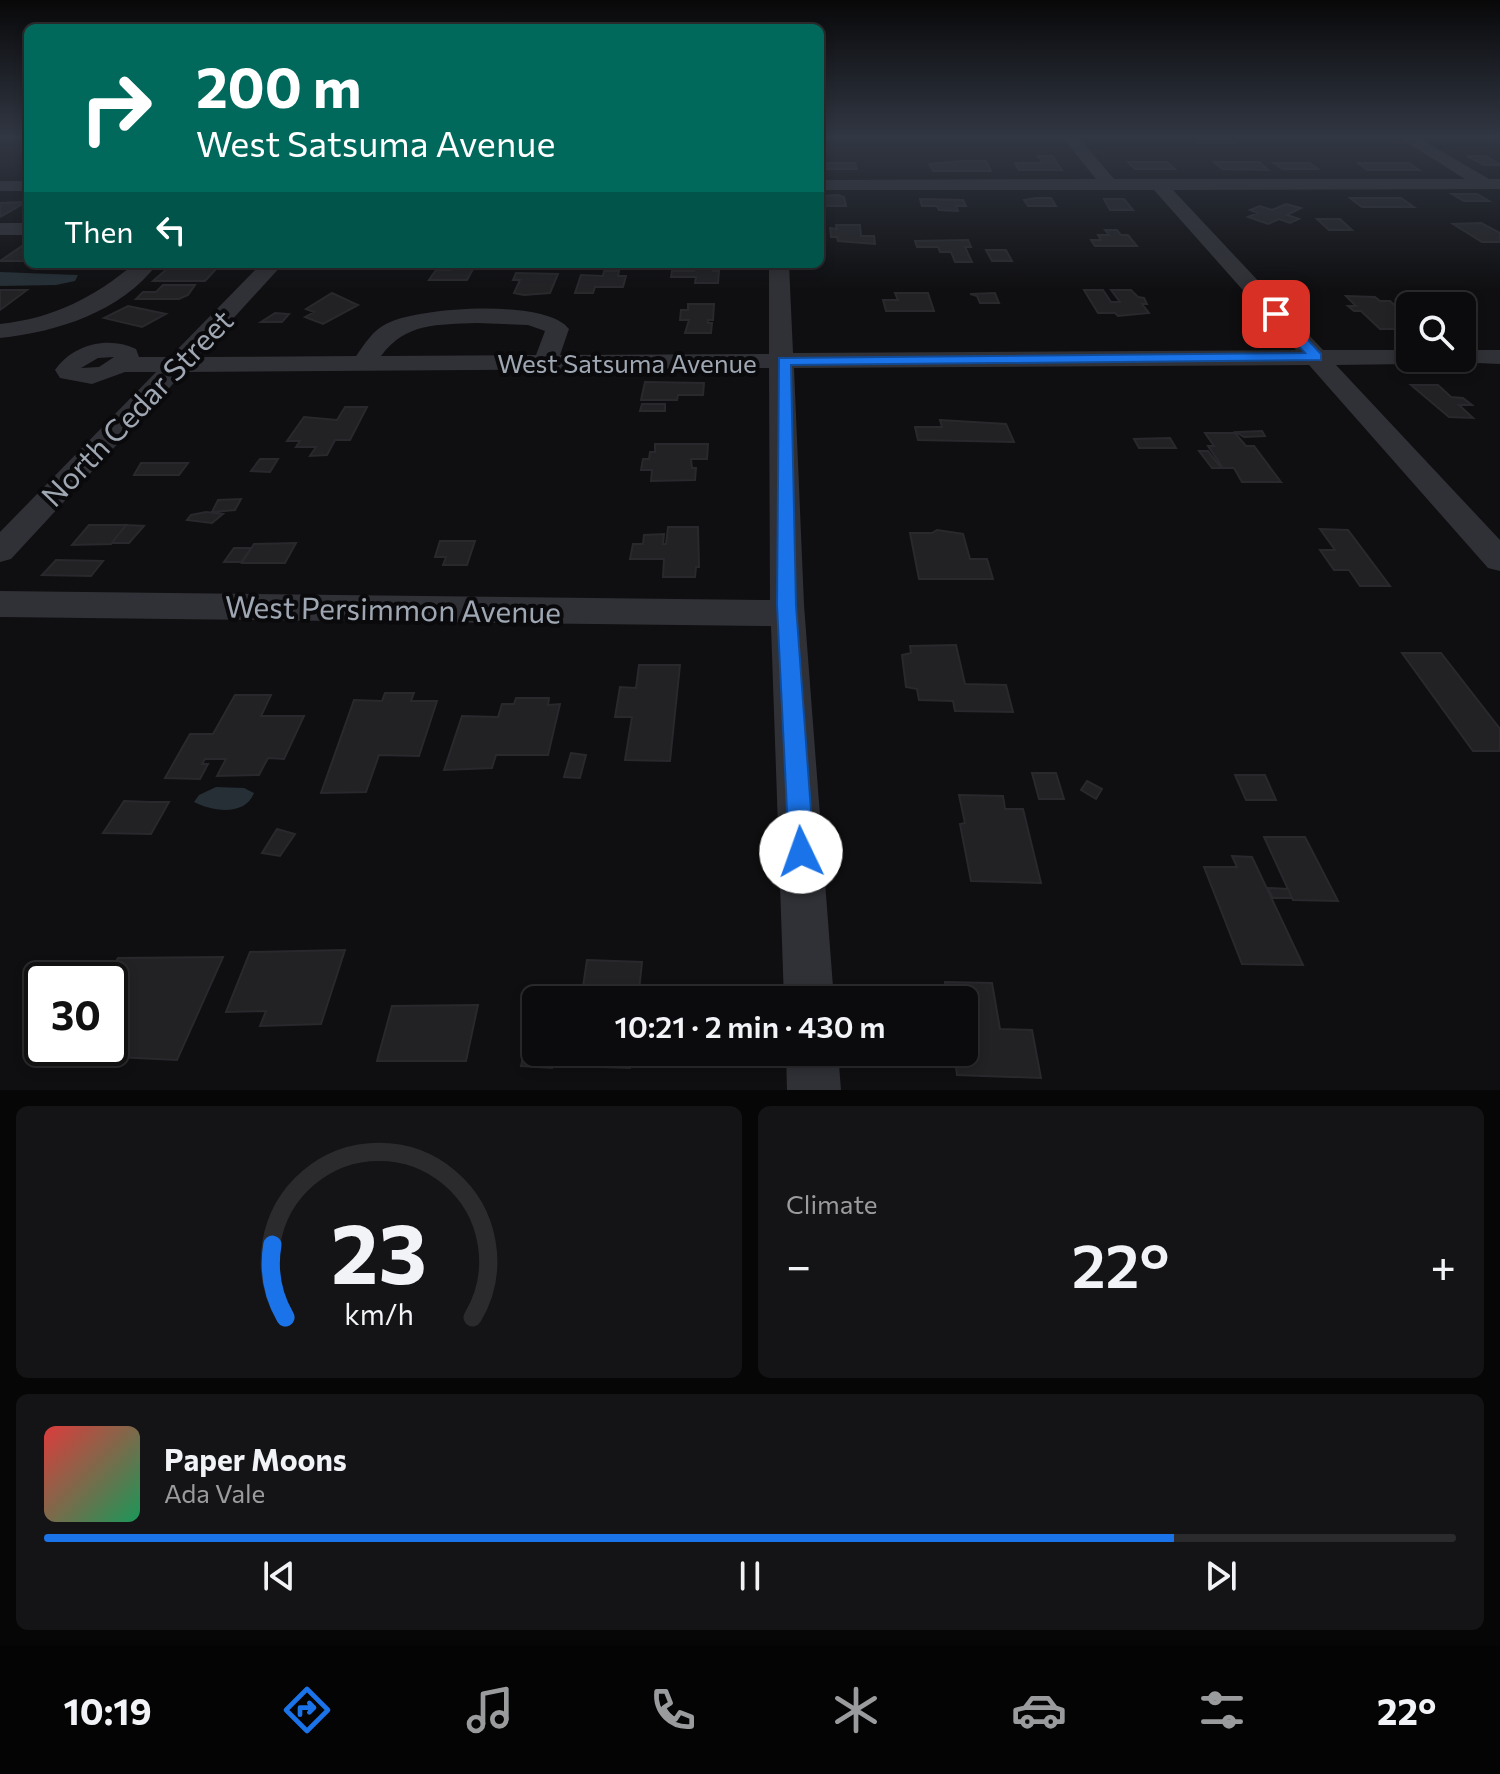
<!DOCTYPE html>
<html lang="en">
<head>
<meta charset="utf-8">
<style>
	body { margin:0; font-family:Commissioner,sans-serif; background:#141416; color:#f1f3f6; height:100vh; display:flex; flex-direction:column; font-size:30px; white-space:nowrap }
	* { box-sizing:border-box; margin:0 }
	p { font-size:26px; color:#9a9b9d }
	.icon { flex:none; width:44px; height:44px; fill:none; stroke:currentColor; stroke-width:2; stroke-linecap:round; stroke-linejoin:round }
	.map { position:relative; height:1090px; overflow:hidden }
	.panel { display:flex; flex-direction:column; gap:16px; padding:16px; background:#060607; flex:1 }
	.panel>* { flex:none }
	.top-card { position:absolute; left:24px; top:24px; width:800px; height:244px; border-radius:12px; box-shadow:0 4px 12px #0003,0 0 0 2px #2b2b2e; background:#00695c; color:#fff; overflow:hidden }
	.tools { position:absolute; left:1396px; top:292px; display:grid; gap:16px }
	.tools a { display:grid; place-items:center; width:80px; height:80px; border-radius:12px; background:#0b0b0d; box-shadow:0 4px 12px #0003,0 0 0 2px #2b2b2e; font-size:40px }
	.speed { position:absolute; left:24px; top:962px; display:flex; gap:16px; font-size:40px; font-weight:700; text-align:center }
	.speed>* { display:grid; place-content:center; width:104px; height:104px; border-radius:50%; background:#0b0b0d; box-shadow:0 4px 12px #0003,0 0 0 2px #2b2b2e; line-height:1 }
	.speed .limit { border:4px solid #111; border-radius:12px; background:#fff; color:#111 }
	.pin { position:absolute; display:grid; place-items:center; width:68px; height:68px; color:#fff; margin:-34px; border-radius:16px; box-shadow:0 4px 12px #0006 }
	.me { position:absolute; width:88px; margin:-44px; rotate:357deg; stroke-linejoin:round; filter:drop-shadow(0 0 6px #0008) }
	.turn { display:flex; align-items:center; gap:28px; height:168px; padding:0 40px; font-size:36px }
	.turn .icon { width:104px; height:104px; stroke-width:2.5 }
	.turn b { display:block; font-size:56px; line-height:68px }
	.then { display:flex; align-items:center; height:76px; padding:0 40px; background:#0003; gap:16px; font-size:30px }
	.big { font-size:60px; font-weight:600; line-height:1.1 }
	.panel .tile { flex:1; display:flex; flex-direction:column; justify-content:center; gap:12px; min-width:0; padding:0 28px; border-radius:12px; background:#141416 }
	.panel .dial { align-items:center; gap:0 }
	.dial svg { height:208px; overflow:visible; fill:none; stroke:#2b2b2e; stroke-width:7; stroke-linecap:round; text-anchor:middle }
	.dial text { fill:#f1f3f6; stroke:none }
	.song { display:flex; align-items:center; gap:24px }
	.cover { width:96px; height:96px; border-radius:12px; background:linear-gradient(135deg,hsl(0 70% 55%),hsl(150 70% 35%)) }
	.played { height:8px; border-radius:4px; background:linear-gradient(90deg,#1a73e8 80%,#2b2b2e 80%) }
	.keys { display:flex; justify-content:space-around; direction:ltr }
	.heat { display:flex; justify-content:space-between; align-items:center; font-size:44px; direction:ltr }
	.panel .tiles { flex:1; display:grid; gap:16px; grid-template-columns:1fr 1fr }
	.tile:last-child { grid-column:span 2 }
	.trip { position:absolute; left:522px; top:986px; width:456px; height:80px; border-radius:12px; background:#0b0b0d; box-shadow:0 4px 12px #0003,0 0 0 2px #2b2b2e; font-weight:600; line-height:80px; text-align:center }
	.dock { display:flex; height:128px; justify-content:space-around; align-items:center; background:#040405; color:#9a9b9d }
	.dock .icon { width:56px; height:56px }
	.dock .on { color:#1a73e8 }
	.dock b { font-size:36px; color:#f1f3f6 }
	.map>svg:first-child { display:block }
</style>
</head>
<body>
<div class="map">
<svg width="1500" height="1090" viewBox="0 0 1500 1090">
	<rect width="100%" height="100%" fill="#0f0f11"/>
	<path fill="#252f35" d="M 0,272 L 78,275 L 75,281 L 56,285 L 0,286 Z
		M 216,787 L 244,788 L 254,793 C 245,817 211,811 194,802 L 199,795 Z"/>
	<path fill="#222225" stroke="#29292d" stroke-width="2" d="M 1194,138 L 1228,138 L 1233,143 L 1200,143 Z
		M 1038,156 L 1052,156 L 1062,170 L 1019,170 L 1015,163 L 1043,163 Z
		M 1467,156 L 1486,156 L 1500,165 L 1484,165 Z
		M 963,161 L 986,161 L 991,171 L 933,171 L 929,164 Z
		M 1128,162 L 1167,162 L 1175,169 L 1135,169 Z
		M 1214,162 L 1259,162 L 1268,170 L 1222,169 Z
		M 820,163 L 855,163 L 857,169 L 820,169 Z
		M 1274,163 L 1310,163 L 1318,169 L 1282,169 Z
		M 1358,163 L 1409,163 L 1419,170 L 1367,170 Z
		M 1452,194 L 1477,194 L 1489,201 L 1464,201 Z
		M 838,195 L 844,197 L 846,206 L 820,206 L 820,196 Z
		M 1036,198 L 1051,198 L 1056,206 L 1028,206 L 1024,200 Z
		M 1350,198 L 1401,198 L 1414,207 L 1362,207 Z
		M 920,199 L 963,200 L 966,206 L 956,206 L 958,211 L 939,210 L 937,206 L 922,206 Z
		M 1104,199 L 1124,199 L 1133,210 L 1110,210 Z
		M 26,202 L 0,217 L 0,203 Z
		M 1286,204 L 1301,208 L 1287,215 L 1299,219 L 1290,223 L 1279,219 L 1268,224 L 1248,217 L 1258,213 L 1250,210 L 1260,206 L 1272,210 Z
		M 1317,219 L 1340,219 L 1352,230 L 1329,230 Z
		M 1481,223 L 1500,233 L 1500,242 L 1482,242 L 1453,224 Z
		M 836,225 L 860,225 L 861,236 L 874,236 L 875,244 L 838,241 L 837,237 L 831,237 L 830,228 L 837,229 Z
		M 1105,230 L 1117,230 L 1121,235 L 1128,235 L 1137,246 L 1095,246 L 1091,240 L 1101,240 L 1098,235 L 1109,235 Z
		M 968,240 L 971,247 L 965,247 L 972,262 L 955,262 L 951,252 L 940,252 L 938,247 L 917,247 L 915,241 Z
		M 28,242 L 28,259 L 25,261 L 0,261 Z
		M 986,250 L 1006,250 L 1012,261 L 992,261 Z
		M 454,265 L 471,265 L 468,269 L 473,269 L 467,280 L 429,280 L 436,270 L 451,270 Z
		M 695,266 L 713,266 L 713,271 L 719,271 L 718,283 L 695,283 L 696,277 L 671,277 L 672,271 L 694,271 Z
		M 217,268 L 205,281 L 153,281 L 167,269 Z
		M 604,271 L 619,271 L 618,276 L 626,276 L 623,287 L 595,287 L 593,293 L 575,293 L 581,275 L 603,276 Z
		M 516,273 L 558,274 L 550,293 L 524,295 L 514,293 L 520,280 L 513,280 Z
		M 163,285 L 195,285 L 188,295 L 179,299 L 136,299 L 143,292 L 156,292 Z
		M 0,290 L 27,290 L 0,310 Z
		M 1084,290 L 1103,290 L 1111,302 L 1120,302 L 1111,290 L 1131,290 L 1138,297 L 1144,298 L 1147,304 L 1142,304 L 1149,313 L 1118,316 L 1115,313 L 1098,313 Z
		M 332,293 L 358,305 L 323,324 L 305,317 L 314,312 L 306,309 Z
		M 895,293 L 928,293 L 934,311 L 886,311 L 883,300 L 898,300 Z
		M 995,293 L 999,303 L 980,303 L 977,296 L 970,294 Z
		M 1346,296 L 1375,297 L 1380,301 L 1390,301 L 1410,319 L 1410,329 L 1380,329 L 1361,311 L 1354,311 L 1348,306 L 1356,306 Z
		M 688,304 L 714,304 L 713,320 L 708,320 L 708,323 L 712,323 L 711,333 L 685,333 L 689,320 L 680,320 L 681,310 L 688,310 Z
		M 128,306 L 166,314 L 142,327 L 104,318 Z
		M 275,313 L 289,314 L 282,322 L 261,322 Z
		M 645,382 L 704,383 L 703,395 L 678,395 L 677,400 L 641,400 Z
		M 1411,385 L 1438,385 L 1451,397 L 1463,398 L 1472,405 L 1459,405 L 1473,418 L 1449,417 Z
		M 642,404 L 665,404 L 665,411 L 640,411 Z
		M 345,407 L 367,407 L 350,440 L 335,440 L 327,455 L 310,456 L 316,447 L 296,447 L 300,441 L 287,441 L 304,417 L 337,420 Z
		M 940,420 L 1006,424 L 1014,442 L 918,440 L 915,427 L 942,427 Z
		M 1262,431 L 1265,436 L 1244,437 L 1236,432 Z
		M 1205,433 L 1235,433 L 1246,446 L 1254,446 L 1281,482 L 1242,482 L 1234,468 L 1223,468 L 1208,446 L 1214,446 Z
		M 1170,438 L 1176,448 L 1139,448 L 1134,439 Z
		M 655,444 L 708,444 L 707,459 L 691,459 L 692,468 L 696,468 L 695,480 L 651,481 L 652,470 L 641,470 L 643,459 L 649,459 L 650,452 L 655,452 Z
		M 1199,451 L 1208,451 L 1221,468 L 1212,468 Z
		M 260,459 L 278,459 L 270,472 L 251,471 Z
		M 141,463 L 188,463 L 179,475 L 134,475 Z
		M 241,499 L 235,510 L 212,512 L 218,500 Z
		M 206,512 L 223,514 L 212,523 L 187,520 L 191,515 Z
		M 89,525 L 126,525 L 111,544 L 72,545 Z
		M 126,525 L 144,526 L 129,543 L 112,543 Z
		M 668,527 L 698,527 L 699,567 L 696,567 L 695,577 L 663,577 L 664,559 L 630,559 L 633,544 L 643,544 L 644,535 L 664,534 L 663,544 L 666,544 Z
		M 1320,529 L 1348,530 L 1390,586 L 1360,586 L 1349,570 L 1334,570 L 1320,550 L 1335,550 Z
		M 937,530 L 963,534 L 970,559 L 987,559 L 993,579 L 919,579 L 910,533 L 932,533 Z
		M 440,541 L 475,541 L 467,565 L 443,565 L 446,557 L 435,557 Z
		M 296,543 L 285,563 L 242,563 L 254,544 Z
		M 234,548 L 251,548 L 241,562 L 224,562 Z
		M 56,560 L 103,561 L 91,576 L 42,575 Z
		M 956,645 L 965,684 L 1006,685 L 1013,712 L 955,711 L 953,701 L 919,700 L 917,689 L 906,687 L 902,655 L 911,653 L 910,646 Z
		M 1402,653 L 1441,653 L 1500,729 L 1500,751 L 1473,751 Z
		M 639,665 L 680,665 L 670,761 L 625,760 L 632,717 L 615,717 L 620,687 L 636,688 Z
		M 385,693 L 414,693 L 411,701 L 437,701 L 419,756 L 379,755 L 366,792 L 321,793 L 354,700 L 382,701 Z
		M 235,695 L 271,695 L 261,716 L 304,716 L 284,759 L 268,758 L 259,775 L 217,776 L 226,759 L 205,759 L 202,764 L 208,764 L 200,779 L 165,778 L 190,734 L 213,734 Z
		M 516,698 L 549,698 L 548,705 L 560,704 L 548,755 L 496,755 L 492,768 L 444,770 L 462,716 L 498,717 L 502,704 L 514,704 Z
		M 571,753 L 586,755 L 580,778 L 564,777 Z
		M 1032,773 L 1056,773 L 1064,799 L 1039,799 Z
		M 1235,775 L 1265,775 L 1276,800 L 1246,800 Z
		M 1087,781 L 1102,789 L 1096,799 L 1081,790 Z
		M 959,795 L 1003,796 L 1005,809 L 1023,809 L 1041,883 L 971,881 L 960,824 L 965,823 Z
		M 124,801 L 150,802 L 169,802 L 151,834 L 103,833 Z
		M 277,829 L 295,834 L 280,856 L 262,853 Z
		M 1264,837 L 1305,837 L 1338,901 L 1293,900 Z
		M 1232,856 L 1252,857 L 1303,965 L 1242,964 L 1204,867 L 1237,867 Z
		M 1268,888 L 1288,889 L 1292,898 L 1273,898 Z
		M 345,950 L 321,1024 L 260,1026 L 266,1011 L 226,1012 L 250,952 Z
		M 223,957 L 177,1060 L 97,1056 L 95,1050 L 51,1051 L 52,1048 L 110,1048 L 110,980 L 61,978 L 92,979 L 95,973 L 109,974 L 118,958 Z
		M 587,960 L 642,962 L 638,1000 L 581,1000 Z
		M 945,982 L 992,983 L 1000,1029 L 1032,1030 L 1041,1078 L 957,1075 L 954,1052 L 964,1052 L 964,1000 L 947,1000 Z
		M 478,1005 L 466,1061 L 377,1061 L 392,1006 Z
		M 42,1011 L 42,1042 L 24,1041 Z
		M 531,1018 L 536,1018 L 536,1052 L 555,1052 L 552,1068 L 521,1066 Z
		M 573,1052 L 632,1052 L 630,1068 L 571,1066 Z"/>
	<g fill="none" stroke-linecap="round" stroke-linejoin="round">
		<path fill="#303136" fill-rule="evenodd" d="M 1063,138 L 1079,138 L 1114,179 L 1465,179 L 1400,138 L 1419,138 L 1489,179 L 1500,179 L 1500,189 L 1173,190 L 1323,350 L 1410,350 L 1410,358 L 1421,358 L 1410,364 L 1336,365 L 1500,540 L 1500,571 L 1488,568 L 1309,365 L 794,368 L 804,605 L 834,1000 L 784,1000 L 771,626 L 0,617 L 0,591 L 770,600 L 769,368 L 184,372 L 11,559 L 0,562 L 0,532 L 156,372 L 125,372 L 92,384 L 60,378 L 55,370 C 72,345 108,335 136,349 L 139,357 L 170,357 L 261,264 L 283,264 L 198,357 L 356,356 C 364,345 373,330 386,324 C 417,307 546,298 569,329 L 560,355 L 769,354 L 769,264 L 789,264 L 793,353 L 1296,350 L 1154,190 L 820,190 L 820,180 L 1096,179 ZM 477,323 L 528,325 L 545,331 L 536,355 L 381,356 C 406,322 438,325 477,323 ZM 114,357 L 99,367 L 81,368 L 98,358 Z
			M 0,181 L 28,181 L 28,191 L 0,191 Z
			M 0,223 L 28,223 L 28,235 L 0,235 Z
			M 134,264 L 157,264 C 121,312 57,332 0,338 L 0,324 C 54,318 93,298 134,264 Z
			M 1462,350 L 1500,350 L 1500,364 L 1453,362 L 1451,358 L 1462,358 Z
			M 786,1052 L 838,1052 L 841,1090 L 787,1090 Z"/>
	</g>
	<linearGradient id="sky" x2="0" y2="1"><stop stop-color="#080809"/><stop offset="0.47" stop-color="#313743"/><stop offset="1" stop-color="#313743" stop-opacity="0"/></linearGradient>
	<rect width="1500" height="291" fill="url(#sky)"/>
	<path fill="#1a73e8" stroke="#114b97" stroke-width="2" d="M 1276,310 L 1281,311 L 1321,354 L 1321,360 L 791,365 L 796,605 L 814,852 L 810,861 L 801,864 L 792,861 L 789,852 L 777,605 L 779,358 L 1305,353 L 1270,314 Z"/>
	<g text-anchor="middle" dominant-baseline="central" stroke-width="8" stroke-linejoin="round" paint-order="stroke">
		<g font-size="26" fill="#9fa7b3" stroke="#0a0a0c">
			<text x="627" y="362">West Satsuma Avenue</text>
		</g>
		<g font-size="30" fill="#9fa7b3" stroke="#0a0a0c">
			<text transform="translate(136 407) rotate(-46)">North Cedar Street</text>
			<text transform="translate(393 608) rotate(1)">West Persimmon Avenue</text>
		</g>
	</g>
</svg>
<div class="tools">
<a><svg class="icon" aria-label="search" viewBox="0 0 24 24"><circle cx="10" cy="10" r="6"/><path d="M15 15l6 6"/></svg></a>
</div>
<div class="speed"><div class="limit">30</div></div>
<div class="pin" style="left:1276px;top:314px;background:#d93025"><svg class="icon" aria-label="arrive" viewBox="0 0 24 24"><path d="M6 21V4h12l-3 4 3 4H6"/></svg></div>
<svg class="me" style="left:801px;top:852px" viewBox="-20 -20 40 40"><circle r="19" fill="#fff"/><path d="M0-13L10 11 0 6-10 11z" fill="#1a73e8"/></svg>
<div class="trip">10:21 · 2 min · 430 m</div>
<div class="top-card">
<div class="turn"><svg class="icon" aria-label="right" viewBox="0 0 24 24"><path d="M7 20v-9h11M14 6l5 5-5 5"/></svg><div><b>200 m</b>West Satsuma Avenue</div></div>
<div class="then">Then<svg class="icon" aria-label="left" viewBox="0 0 24 24"><path d="M17 20v-9H6M10 6l-5 5 5 5"/></svg></div>
</div>
</div>
<section class="panel">
<div class="tiles">
<div class="tile dial"><svg viewBox="0 0 100 80">
<path d="M14 69A42 42 0 1 1 86 69"/>
<path d="M14 69A42 42 0 0 1 9 41" stroke="#1a73e8"/>
<text x="50" y="56" font-size="32" font-weight="700">23</text>
<text x="50" y="72" font-size="11">km/h</text>
</svg></div>
<div class="tile"><p>Climate</p>
<div class="heat"><a>−</a><b class="big">22°</b><a>+</a></div>
</div>
<div class="tile">
<div class="song"><i class="cover"></i><div><b>Paper Moons</b><p>Ada Vale</p></div></div>
<div class="played"></div>
<div class="keys"><svg class="icon" aria-label="previous" viewBox="0 0 24 24"><path d="M18 5L8 12l10 7zM5 5v14"/></svg><svg class="icon" aria-label="pause" viewBox="0 0 24 24"><path d="M8 5v14M16 5v14"/></svg><svg class="icon" aria-label="next" viewBox="0 0 24 24"><path d="M6 5l10 7-10 7zM19 5v14"/></svg></div>
</div>
</div>
</section>
<nav class="dock">
<b>10:19</b>
<svg class="icon on" aria-label="directions" viewBox="0 0 24 24"><path d="M12 3l9 9-9 9-9-9zM9 14v-3h6M13 9l2 2-2 2"/></svg>
<svg class="icon" aria-label="music" viewBox="0 0 24 24"><path d="M9 18V5l10-2v13"/><circle cx="6" cy="18" r="3"/><circle cx="16" cy="16" r="3"/></svg>
<svg class="icon" aria-label="phone" viewBox="0 0 24 24"><path d="M5 4h4l2 5-3 2q2 4 5 5l2-3 5 2v4C11 20 4 13 5 4z"/></svg>
<svg class="icon" aria-label="climate" viewBox="0 0 24 24"><path d="M12 3v18M4 7l16 10M4 17L20 7"/></svg>
<svg class="icon" aria-label="car" viewBox="0 0 24 24"><path d="M5 17H2v-5l4-1 3-4h7l3 4 3 1v5h-3M9 17h6M6 11h13"/><circle cx="7" cy="17" r="2"/><circle cx="17" cy="17" r="2"/></svg>
<svg class="icon" aria-label="filters" viewBox="0 0 24 24"><path d="M4 7h16M4 17h16"/><circle cx="9" cy="7" r="2"/><circle cx="15" cy="17" r="2"/></svg>
<b>22°</b>
</nav>
</body>
</html>
